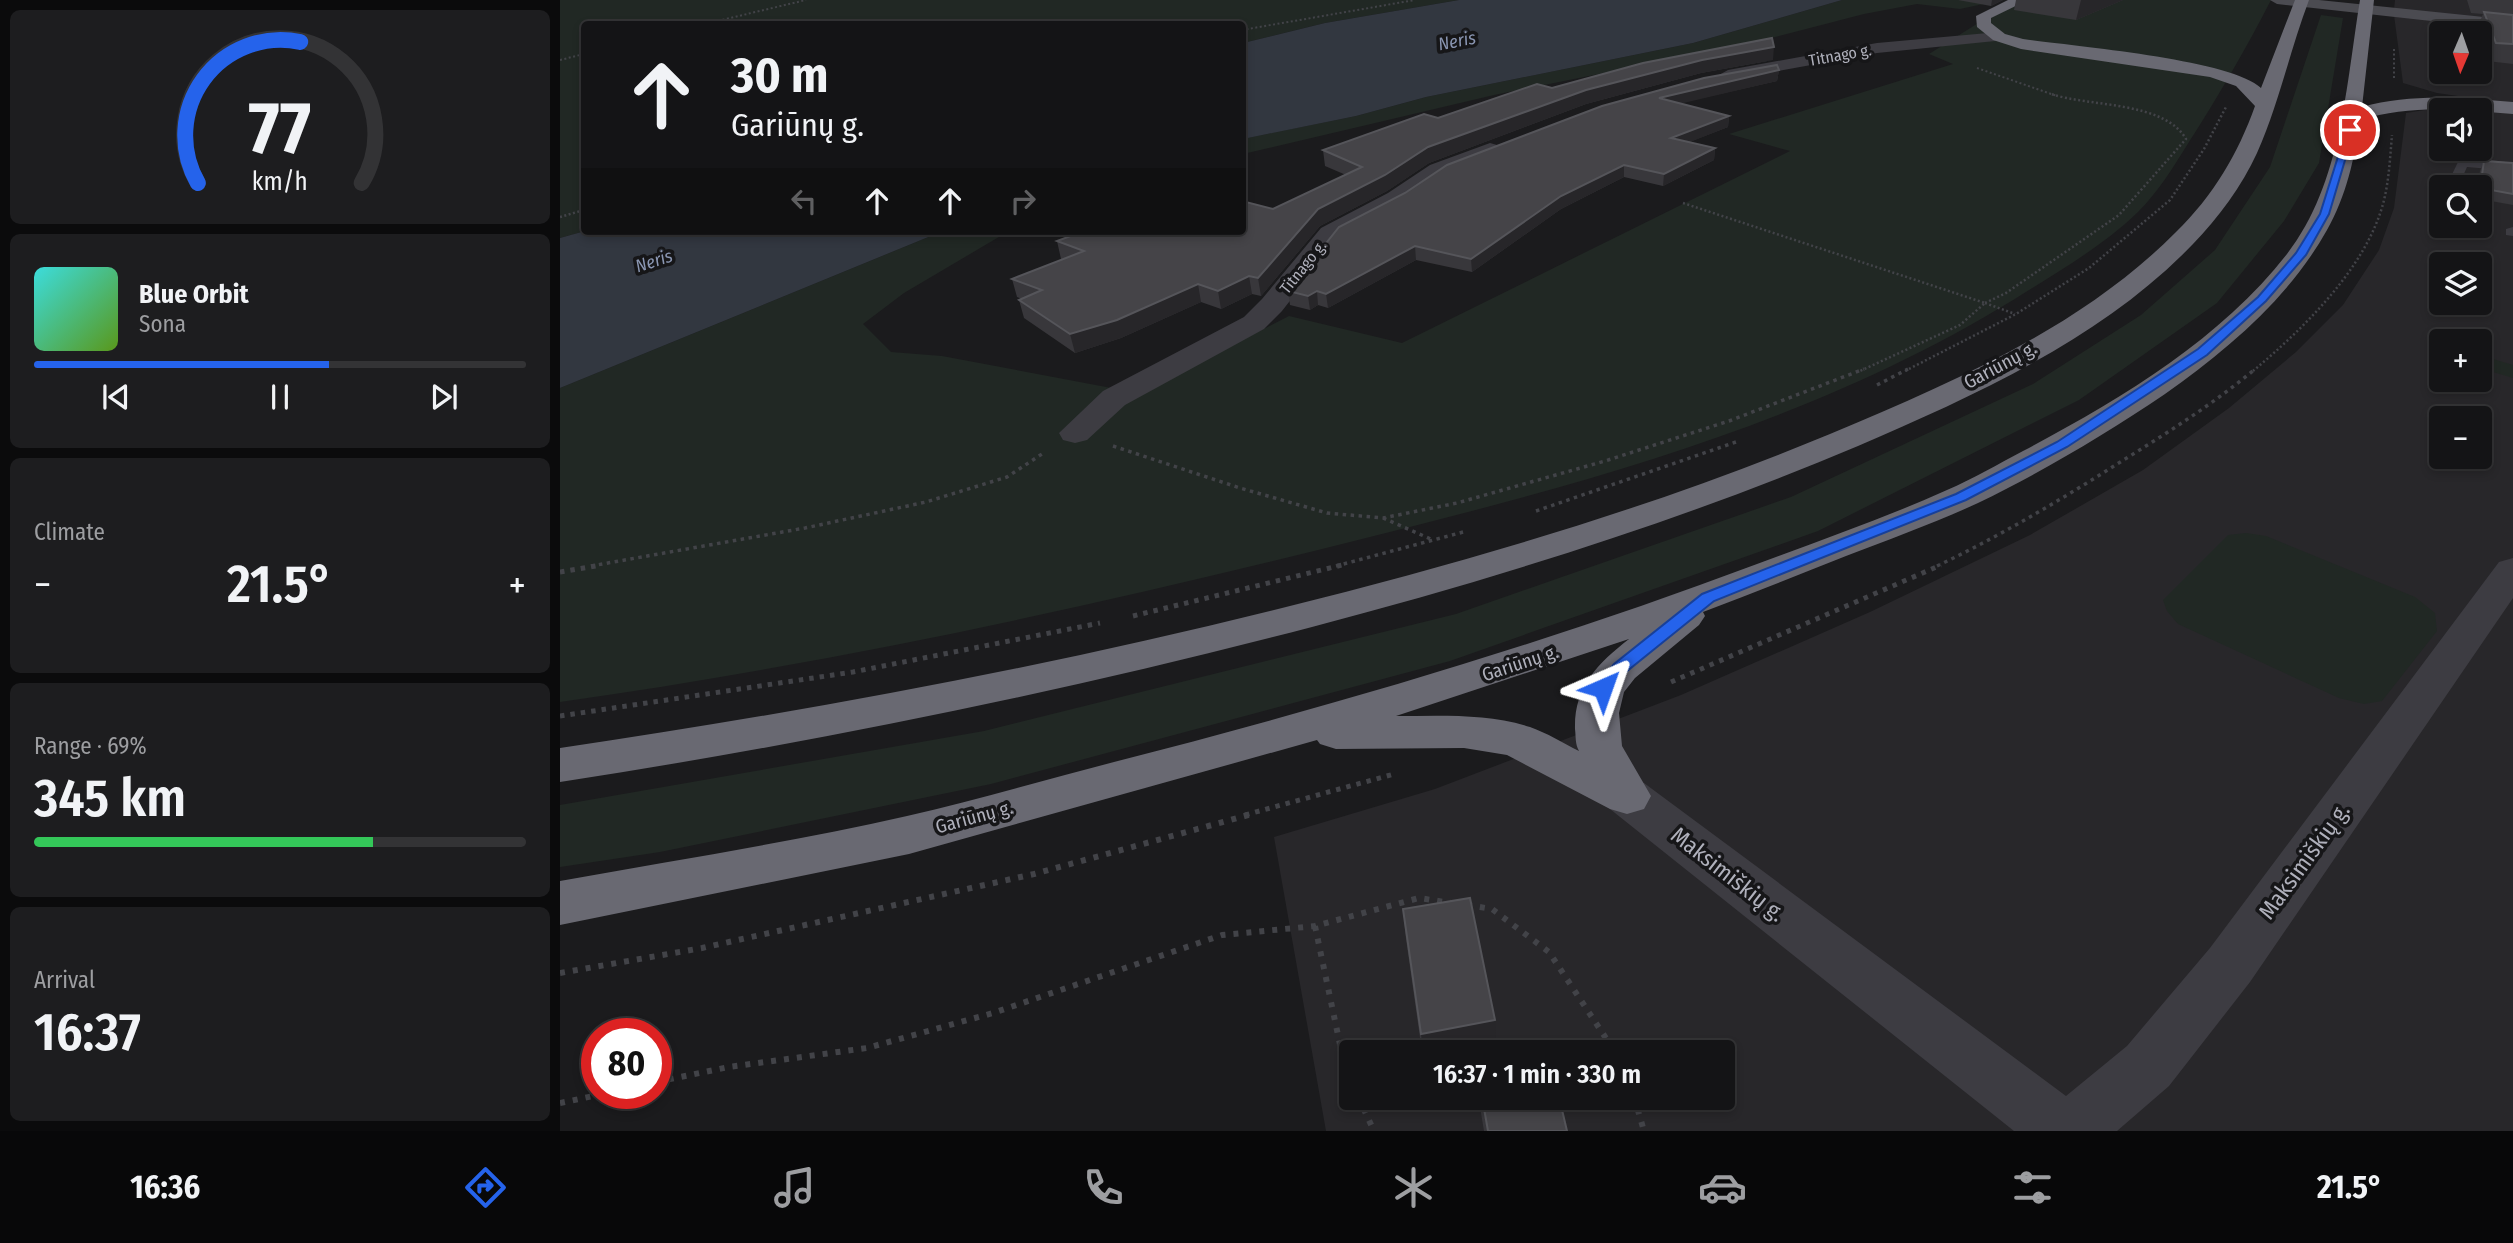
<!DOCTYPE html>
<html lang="en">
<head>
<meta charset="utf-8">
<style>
	body { margin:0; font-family:"Fira Sans Condensed",sans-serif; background:#1d1d1f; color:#f1f3f6; height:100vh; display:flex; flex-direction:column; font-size:26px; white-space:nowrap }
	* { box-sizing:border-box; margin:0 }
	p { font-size:23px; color:#9d9ea1 }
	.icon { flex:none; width:38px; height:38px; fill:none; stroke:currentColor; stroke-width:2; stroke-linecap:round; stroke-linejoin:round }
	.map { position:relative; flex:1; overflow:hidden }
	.sheet { display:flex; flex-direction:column; gap:10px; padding:10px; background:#0b0b0c; width:560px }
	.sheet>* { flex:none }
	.guide { position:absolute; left:21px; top:21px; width:665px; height:214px; border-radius:7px; box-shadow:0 4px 10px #0003,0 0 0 2px #333335; background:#141416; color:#f1f3f6; overflow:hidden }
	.needle { width:46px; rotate:182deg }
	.tools { position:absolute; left:1869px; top:21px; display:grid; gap:14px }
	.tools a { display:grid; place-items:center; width:63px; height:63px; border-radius:7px; background:#141416; box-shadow:0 4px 10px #0003,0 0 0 2px #333335; font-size:35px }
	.speed { position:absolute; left:21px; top:1018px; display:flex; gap:14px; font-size:35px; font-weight:700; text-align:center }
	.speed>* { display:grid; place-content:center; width:91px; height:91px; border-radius:50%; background:#141416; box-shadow:0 4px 10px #0003,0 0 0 2px #333335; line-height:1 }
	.speed .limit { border:10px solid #d22; background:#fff; color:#111 }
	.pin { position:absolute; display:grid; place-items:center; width:60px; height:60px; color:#fff; margin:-30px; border:4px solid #fff; border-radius:50%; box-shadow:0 2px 7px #0007 }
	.me { position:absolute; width:77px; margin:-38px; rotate:43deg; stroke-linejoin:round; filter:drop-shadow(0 0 5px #0008) }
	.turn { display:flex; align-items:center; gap:24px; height:147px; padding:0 35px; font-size:32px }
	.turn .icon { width:91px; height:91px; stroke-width:2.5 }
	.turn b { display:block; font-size:49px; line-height:60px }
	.lanes { display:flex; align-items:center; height:66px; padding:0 35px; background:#0003; justify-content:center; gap:35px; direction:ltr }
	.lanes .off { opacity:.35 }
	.big { font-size:52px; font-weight:600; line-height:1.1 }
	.sheet .tile { flex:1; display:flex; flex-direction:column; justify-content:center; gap:10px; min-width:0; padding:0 24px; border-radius:10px; background:#1d1d1f }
	.sheet .dial { align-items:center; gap:0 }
	.dial svg { height:182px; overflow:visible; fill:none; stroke:#333335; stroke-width:7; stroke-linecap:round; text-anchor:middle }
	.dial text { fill:#f1f3f6; stroke:none }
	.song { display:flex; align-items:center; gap:21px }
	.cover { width:84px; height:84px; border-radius:10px; background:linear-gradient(135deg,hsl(180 70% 55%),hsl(90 70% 35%)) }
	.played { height:7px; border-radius:4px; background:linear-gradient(90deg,#2563eb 60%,#333335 60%) }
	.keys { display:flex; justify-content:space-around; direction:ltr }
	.heat { display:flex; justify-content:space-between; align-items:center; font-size:38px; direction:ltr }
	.charge { height:10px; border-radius:5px; background:linear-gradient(90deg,#34c759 69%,#333335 0) }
	.trip { position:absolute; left:779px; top:1040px; width:396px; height:70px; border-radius:7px; background:#141416; box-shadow:0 4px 10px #0003,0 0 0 2px #333335; font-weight:600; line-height:70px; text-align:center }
	.menu { display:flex; height:112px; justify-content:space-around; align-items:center; background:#080809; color:#9d9ea1 }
	.menu .icon { width:49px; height:49px }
	.menu .selected { color:#2563eb }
	.menu b { font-size:32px; color:#f1f3f6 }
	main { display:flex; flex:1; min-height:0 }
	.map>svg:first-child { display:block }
</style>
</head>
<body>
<main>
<section class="sheet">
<div class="tile dial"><svg viewBox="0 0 100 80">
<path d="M14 69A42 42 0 1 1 86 69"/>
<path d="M14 69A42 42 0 0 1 59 7" stroke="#2563eb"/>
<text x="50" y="56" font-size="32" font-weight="700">77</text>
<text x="50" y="72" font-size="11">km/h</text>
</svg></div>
<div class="tile">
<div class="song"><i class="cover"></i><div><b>Blue Orbit</b><p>Sona</p></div></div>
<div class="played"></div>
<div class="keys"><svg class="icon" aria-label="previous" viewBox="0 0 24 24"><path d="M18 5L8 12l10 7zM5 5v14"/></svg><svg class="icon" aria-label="pause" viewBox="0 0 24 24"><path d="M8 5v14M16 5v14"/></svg><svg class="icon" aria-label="next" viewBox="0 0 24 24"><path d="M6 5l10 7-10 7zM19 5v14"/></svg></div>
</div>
<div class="tile"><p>Climate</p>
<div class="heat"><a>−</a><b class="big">21.5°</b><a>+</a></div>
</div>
<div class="tile"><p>Range · 69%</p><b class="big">345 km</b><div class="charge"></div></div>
<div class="tile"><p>Arrival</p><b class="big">16:37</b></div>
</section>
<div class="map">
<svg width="1953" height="1131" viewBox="0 0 1953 1131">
	<rect width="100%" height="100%" fill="#1b1b1d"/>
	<path fill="#28272a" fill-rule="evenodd" d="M 1835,0 L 1953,0 L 1953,22 L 1834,10 Z
		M 1834,15 L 1953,27 L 1953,104 L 1877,93 L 1843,83 ZM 1881,33 L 1920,33 L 1920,72 L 1881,72 Z
		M 1865,110 L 1881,111 L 1881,149 L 1920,149 L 1920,111 L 1953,113 L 1953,1131 L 766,1131 L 714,837 L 875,789 L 1121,695 L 1310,612 L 1470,535 L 1583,470 L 1669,408 L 1736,352 L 1783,305 L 1819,250 L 1834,208 L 1846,113 ZM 1881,187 L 1920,187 L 1920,226 L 1881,226 ZM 1881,264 L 1920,264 L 1920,303 L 1881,303 ZM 1881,341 L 1920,341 L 1920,380 L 1881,380 ZM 1881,418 L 1920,418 L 1920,457 L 1881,457 ZM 791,1052 L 1162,1052 L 1162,1097 L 791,1097 Z"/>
	<path fill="#212824" d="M 0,0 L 899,0 L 765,23 L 683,43 L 682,24 L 24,24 L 25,231 L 0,238 Z
		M 1282,0 L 1442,0 L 1400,9 L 1357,4 L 1304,14 L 1184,45 L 934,95 L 683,154 L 682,139 L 796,116 L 866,97 L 1133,43 Z
		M 1472,0 L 1711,0 C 1686,49 1659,95 1629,142 C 1614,166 1599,191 1578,212 C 1546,243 1506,267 1469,290 C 1263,421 1027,483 794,541 C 532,607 268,664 0,702 L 0,388 L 383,231 L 449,231 L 344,293 L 303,324 L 331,352 L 382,356 L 578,393 L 729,316 L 842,343 L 1230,151 L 1169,134 L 1393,64 L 1369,54 L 1431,15 Z
		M 1761,15 L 1783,18 L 1759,163 L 1724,221 L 1657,303 L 1519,400 L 1258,531 L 890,661 L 431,784 L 100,852 L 0,867 L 0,805 L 424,731 L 896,614 L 1231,497 L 1473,384 L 1581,315 L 1655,250 L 1710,167 Z
		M 1920,355 L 1953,365 L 1953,378 L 1920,368 Z
		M 1686,533 L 1706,536 L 1855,597 L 1875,613 L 1877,631 L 1822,701 L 1804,704 L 1779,698 L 1618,624 L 1607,611 L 1603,600 L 1668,535 Z"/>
	<path fill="#323740" d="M 899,0 L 1282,0 L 1133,43 L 866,97 L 796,116 L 683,139 L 683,43 L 765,23 Z
		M 25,231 L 383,231 L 0,388 L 0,238 Z"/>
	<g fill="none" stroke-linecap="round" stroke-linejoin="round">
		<path stroke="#424348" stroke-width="2" stroke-dasharray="2 2.5" stroke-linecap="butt" d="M 145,24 L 246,0
			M 682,30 L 855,0
			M 1834,49 L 1834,79
			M 0,60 L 24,54
			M 1417,68 L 1497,96"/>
		<path stroke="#424348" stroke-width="2.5" stroke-dasharray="2 2.5" stroke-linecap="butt" d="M 1123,203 L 1425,303 L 1400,325 L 1300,371
			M 0,217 L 24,210
			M 1425,303 L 1446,293 L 1559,215 L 1626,139 C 1604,101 1530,107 1491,94
			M 1425,303 L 1455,314
			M 1345,371 L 1456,314 L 1529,268 L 1610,200 L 1644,149 L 1666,107
			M 1693,371 C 1743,329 1805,269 1823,204 C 1829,182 1830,158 1832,135"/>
		<path stroke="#424348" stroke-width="3.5" stroke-dasharray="3.5 4.5" stroke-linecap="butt" d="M 1317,385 L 1348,369
			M 553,446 L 680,488 L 767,513 L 823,518 L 897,503 L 1045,461 L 1169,421 L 1304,369
			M 976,511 L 1176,442
			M 823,518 L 873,540
			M 31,566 L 245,528 L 366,502 L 447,477 L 485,452
			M 776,566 L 907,531
			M 1377,566 C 1438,537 1497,502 1554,466 C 1602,436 1651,406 1695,369"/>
		<path stroke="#424348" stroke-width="5" stroke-dasharray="4.5 6" stroke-linecap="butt" d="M 0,572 L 41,565
			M 573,616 L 782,565
			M 1111,682 L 1381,565
			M 0,716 L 293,672 L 540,623
			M 685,815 L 834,774"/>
		<path stroke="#424348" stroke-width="6" stroke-dasharray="5 8" stroke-linecap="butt" d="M 907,905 L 932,909 L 989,952 L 1055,1052
			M 755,926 L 786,1073 L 791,1083
			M 0,973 L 142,948 L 474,874 L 692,814
			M 96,1082 L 169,1067 L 307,1048 L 433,1013 L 662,935 L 755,926 L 859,898 L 891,903
			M 798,1097 L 814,1131
			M 1074,1097 L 1084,1131
			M 0,1103 L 43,1094"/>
		<path fill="#3d3c42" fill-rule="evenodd" d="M 1915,158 L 1953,163 L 1953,171 L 1907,167 L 1898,187 L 1886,187 L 1898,162 Z
			M 1953,227 L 1953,236 L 1946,235 L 1946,229 Z"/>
		<path fill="#3d3c42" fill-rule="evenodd" d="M 1439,32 L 1447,37 L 1445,40 L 1317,53 L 1168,80 L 1159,75 L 1168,70 L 1317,43 Z
			M 930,143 L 937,145 L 940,149 L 937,153 L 886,175 L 844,203 L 779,238 L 722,311 L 704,329 L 565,405 L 527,440 L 515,443 L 503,440 L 499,433 L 543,391 L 684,317 L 702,299 L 761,228 L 828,193 L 870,165 Z
			M 1953,558 L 1953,598 L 1690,982 L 1609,1086 L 1557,1131 L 1454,1131 L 1050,809 L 1043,796 L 1050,783 L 1067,778 L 1084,783 L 1506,1096 L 1567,1046 L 1650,948 L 1939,562 Z"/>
		<path fill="#4b4b51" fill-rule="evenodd" d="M 1710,0 L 1759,0 L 1953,20 L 1953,30 L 1717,4 Z"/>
		<path fill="#696972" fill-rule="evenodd" d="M 1448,0 L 1468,0 L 1431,18 L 1431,23 L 1445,34 L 1463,39 C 1511,46 1671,59 1701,88 L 1735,0 L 1749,0 C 1730,50 1719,104 1697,153 C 1682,186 1658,218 1633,244 C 1543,338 1416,395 1298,446 C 1121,521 937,578 752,627 C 504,692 253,743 0,782 L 0,748 C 244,712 487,667 726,607 C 911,561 1094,507 1270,434 C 1392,383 1522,327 1616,232 C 1653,196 1678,154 1695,106 L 1676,86 L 1650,77 L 1461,49 L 1433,40 L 1417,27 L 1416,16 Z
			M 1800,0 L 1814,0 L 1802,107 C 1852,93 1903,98 1953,102 L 1953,114 C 1903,110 1851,104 1800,120 C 1795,157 1786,197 1767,230 C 1729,298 1667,350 1605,394 C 1546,434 1482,472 1418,503 C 1375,523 1330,539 1286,556 C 1238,575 1191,594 1143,612 L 1145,616 L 1139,625 L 1075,678 L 1064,692 L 1059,713 L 1062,746 L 1091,796 L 1084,809 L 1067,814 L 1050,809 L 947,755 L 904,748 L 776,749 L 760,744 L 757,740 L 349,854 L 0,925 L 0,881 C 116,860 232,842 347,816 C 416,800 485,780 554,762 C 772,706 987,643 1197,564 C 1261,540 1325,518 1387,490 C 1413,479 1438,464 1463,451 C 1559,400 1659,341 1727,254 C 1782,183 1786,85 1800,0 ZM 1069,639 C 1037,664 1014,687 1015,729 C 1016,737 1015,744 1019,751 C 1003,743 987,733 970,727 C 927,713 880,716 836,716 Z"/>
	</g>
	<path fill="#38373b" d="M 1398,0 L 1443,0 L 1431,6 Z
		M 1456,0 L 1563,0 L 1516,20 L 1454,10 Z
		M 1907,0 L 1953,0 L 1953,64 L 1927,61 L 1920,38 L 1920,33 L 1918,33 L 1917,29 L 1923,14 L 1911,13 Z
		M 1213,60 L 1141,73 L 1026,104 L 869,163 L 827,191 L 760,226 L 701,296 L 692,294 L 661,309 L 641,302 L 561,338 L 515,353 L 464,318 L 459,300 L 462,299 L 457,297 L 452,279 L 503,259 L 501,259 L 497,241 L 713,209 L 786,175 L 765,166 L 763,150 L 992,88 Z
		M 1219,70 L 1217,81 L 1120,103 L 1169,116 L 1168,127 L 1129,142 L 1155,148 L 1154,160 L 1103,186 L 1064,177 L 1001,209 L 912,272 L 856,260 L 768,308 L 758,305 L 750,310 L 730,305 L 728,291 L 845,193 Z
		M 1924,161 L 1953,163 L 1953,205 L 1920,199 L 1920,187 L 1917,187 L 1920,171 Z
		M 843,909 L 936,1049 L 922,1052 L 862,1052 L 846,939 Z
		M 920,1097 L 999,1097 L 1007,1131 L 924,1131 L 920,1107 Z"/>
	<path fill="#272629" d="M 1432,0 L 1443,0 L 1431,6 Z
		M 1521,0 L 1563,0 L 1516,20 Z
		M 1214,47 L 1213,60 L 1141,73 L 1026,104 L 869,163 L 827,191 L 760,226 L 701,296 L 698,278 L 758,209 L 868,147 L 1026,90 L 1142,60 Z
		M 1219,70 L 1217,81 L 1098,109 L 1099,98 Z
		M 1169,116 L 1168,127 L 1110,150 L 1111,138 Z
		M 1155,148 L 1154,160 L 1103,186 L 1104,174 Z
		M 1064,165 L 1064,177 L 1001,209 L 912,272 L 911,259 L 1001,196 Z
		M 855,246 L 856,260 L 768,308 L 766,294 Z
		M 689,276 L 692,294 L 661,309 L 658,291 Z
		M 638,284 L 641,302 L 561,338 L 515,353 L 510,334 Z
		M 757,291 L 758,305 L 750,310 L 748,296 Z
		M 935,1020 L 936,1049 L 922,1052 L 863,1052 L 861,1034 Z"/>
	<path fill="#454448" stroke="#55555a" stroke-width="2" d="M 1924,12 L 1953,15 L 1953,44 L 1936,43 Z
		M 1212,38 L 1214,47 L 1142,60 L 1026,90 L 868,147 L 825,175 L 758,209 L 698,278 L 689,276 L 658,291 L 638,284 L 557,320 L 510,334 L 459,300 L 482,290 L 452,279 L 524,251 L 497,241 L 524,231 L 682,231 L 682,201 L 713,209 L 802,167 L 763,150 L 864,114 L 878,118 L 977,84 L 992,88 L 1083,63 Z
		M 1217,65 L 1219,70 L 1099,98 L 1169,116 L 1111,138 L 1155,148 L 1104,174 L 1064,165 L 1001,196 L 911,259 L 855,246 L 766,294 L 757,291 L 748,296 L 728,291 L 779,227 L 845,193 L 887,165 L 1042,106 L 1144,78 Z
		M 1924,161 L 1953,163 L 1953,194 L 1920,188 Z
		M 910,898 L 935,1020 L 861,1034 L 843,909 Z
		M 922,1097 L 999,1097 L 1007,1131 L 928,1131 Z"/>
	<path fill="#2563eb" stroke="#184099" stroke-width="2" d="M 1787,128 L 1794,130 L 1769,214 L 1746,255 L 1706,301 L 1647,355 L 1507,447 L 1406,500 L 1154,601 L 1066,672 L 1049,692 L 1037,692 L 1034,688 L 1054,664 L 1142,594 L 1396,494 L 1497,442 L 1638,349 L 1698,297 L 1736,253 L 1760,214 Z"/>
	<g text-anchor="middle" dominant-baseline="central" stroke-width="7" stroke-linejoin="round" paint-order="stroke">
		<g font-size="16" fill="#afb0bb" stroke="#161618">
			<text transform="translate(1280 55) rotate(-10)">Titnago g.</text>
			<text transform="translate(743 267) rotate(-51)">Titnago g.</text>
		</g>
		<g font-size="18" font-style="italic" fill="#8a96b2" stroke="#161618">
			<text transform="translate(897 41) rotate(-11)">Neris</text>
			<text transform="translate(94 261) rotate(-18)">Neris</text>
		</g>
		<g font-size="19" fill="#afb0bb" stroke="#161618">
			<text transform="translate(1440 365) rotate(-28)">Gariūnų g.</text>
			<text transform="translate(960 663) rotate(-18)">Gariūnų g.</text>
			<text transform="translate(414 817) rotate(-15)">Gariūnų g.</text>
		</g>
		<g font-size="23" fill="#afb0bb" stroke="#161618">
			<text transform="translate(1744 861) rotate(-54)">Maksimiškių g.</text>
			<text transform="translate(1168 874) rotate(38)">Maksimiškių g.</text>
		</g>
	</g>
</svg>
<div class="tools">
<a><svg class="needle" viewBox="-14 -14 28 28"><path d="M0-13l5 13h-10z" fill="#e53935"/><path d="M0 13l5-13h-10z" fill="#9d9ea1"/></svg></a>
<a><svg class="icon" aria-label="sound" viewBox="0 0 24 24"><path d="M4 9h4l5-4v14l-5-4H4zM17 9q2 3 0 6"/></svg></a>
<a><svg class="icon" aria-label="search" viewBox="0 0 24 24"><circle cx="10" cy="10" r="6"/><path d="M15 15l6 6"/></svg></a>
<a><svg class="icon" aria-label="layers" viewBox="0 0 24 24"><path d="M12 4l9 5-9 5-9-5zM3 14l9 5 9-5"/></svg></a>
<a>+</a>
<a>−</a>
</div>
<div class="speed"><div class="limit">80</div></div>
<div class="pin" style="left:1790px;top:130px;background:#d93025"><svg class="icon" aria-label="arrive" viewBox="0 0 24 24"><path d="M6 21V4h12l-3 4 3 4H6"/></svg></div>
<svg class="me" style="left:1043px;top:688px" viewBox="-20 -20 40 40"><path d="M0-17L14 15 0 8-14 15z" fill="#2563eb" stroke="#fff" stroke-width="4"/></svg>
<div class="trip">16:37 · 1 min · 330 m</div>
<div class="guide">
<div class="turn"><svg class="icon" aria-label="ahead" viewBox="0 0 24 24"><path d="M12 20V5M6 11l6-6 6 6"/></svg><div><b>30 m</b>Gariūnų g.</div></div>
<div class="lanes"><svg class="icon off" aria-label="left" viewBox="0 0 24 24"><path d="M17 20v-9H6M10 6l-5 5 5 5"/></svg><svg class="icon" aria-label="ahead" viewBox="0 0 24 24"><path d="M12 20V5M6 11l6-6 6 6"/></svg><svg class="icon" aria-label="ahead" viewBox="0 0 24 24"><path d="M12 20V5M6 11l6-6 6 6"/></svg><svg class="icon off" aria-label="right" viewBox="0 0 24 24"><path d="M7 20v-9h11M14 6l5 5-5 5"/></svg></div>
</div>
</div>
</main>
<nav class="menu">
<b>16:36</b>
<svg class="icon selected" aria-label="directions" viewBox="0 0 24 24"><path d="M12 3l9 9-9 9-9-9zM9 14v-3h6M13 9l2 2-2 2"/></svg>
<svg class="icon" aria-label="music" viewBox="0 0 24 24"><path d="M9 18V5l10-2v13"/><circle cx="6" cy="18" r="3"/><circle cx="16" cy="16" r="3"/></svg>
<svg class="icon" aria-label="phone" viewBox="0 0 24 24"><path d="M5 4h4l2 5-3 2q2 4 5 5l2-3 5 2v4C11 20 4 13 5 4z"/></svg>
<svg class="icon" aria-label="climate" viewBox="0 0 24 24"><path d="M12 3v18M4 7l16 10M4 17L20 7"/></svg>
<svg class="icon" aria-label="car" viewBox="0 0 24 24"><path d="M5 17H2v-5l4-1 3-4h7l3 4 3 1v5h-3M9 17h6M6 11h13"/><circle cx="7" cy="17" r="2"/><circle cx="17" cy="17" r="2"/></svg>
<svg class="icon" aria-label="filters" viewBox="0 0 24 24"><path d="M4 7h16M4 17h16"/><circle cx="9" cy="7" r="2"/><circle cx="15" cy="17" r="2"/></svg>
<b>21.5°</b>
</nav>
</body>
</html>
